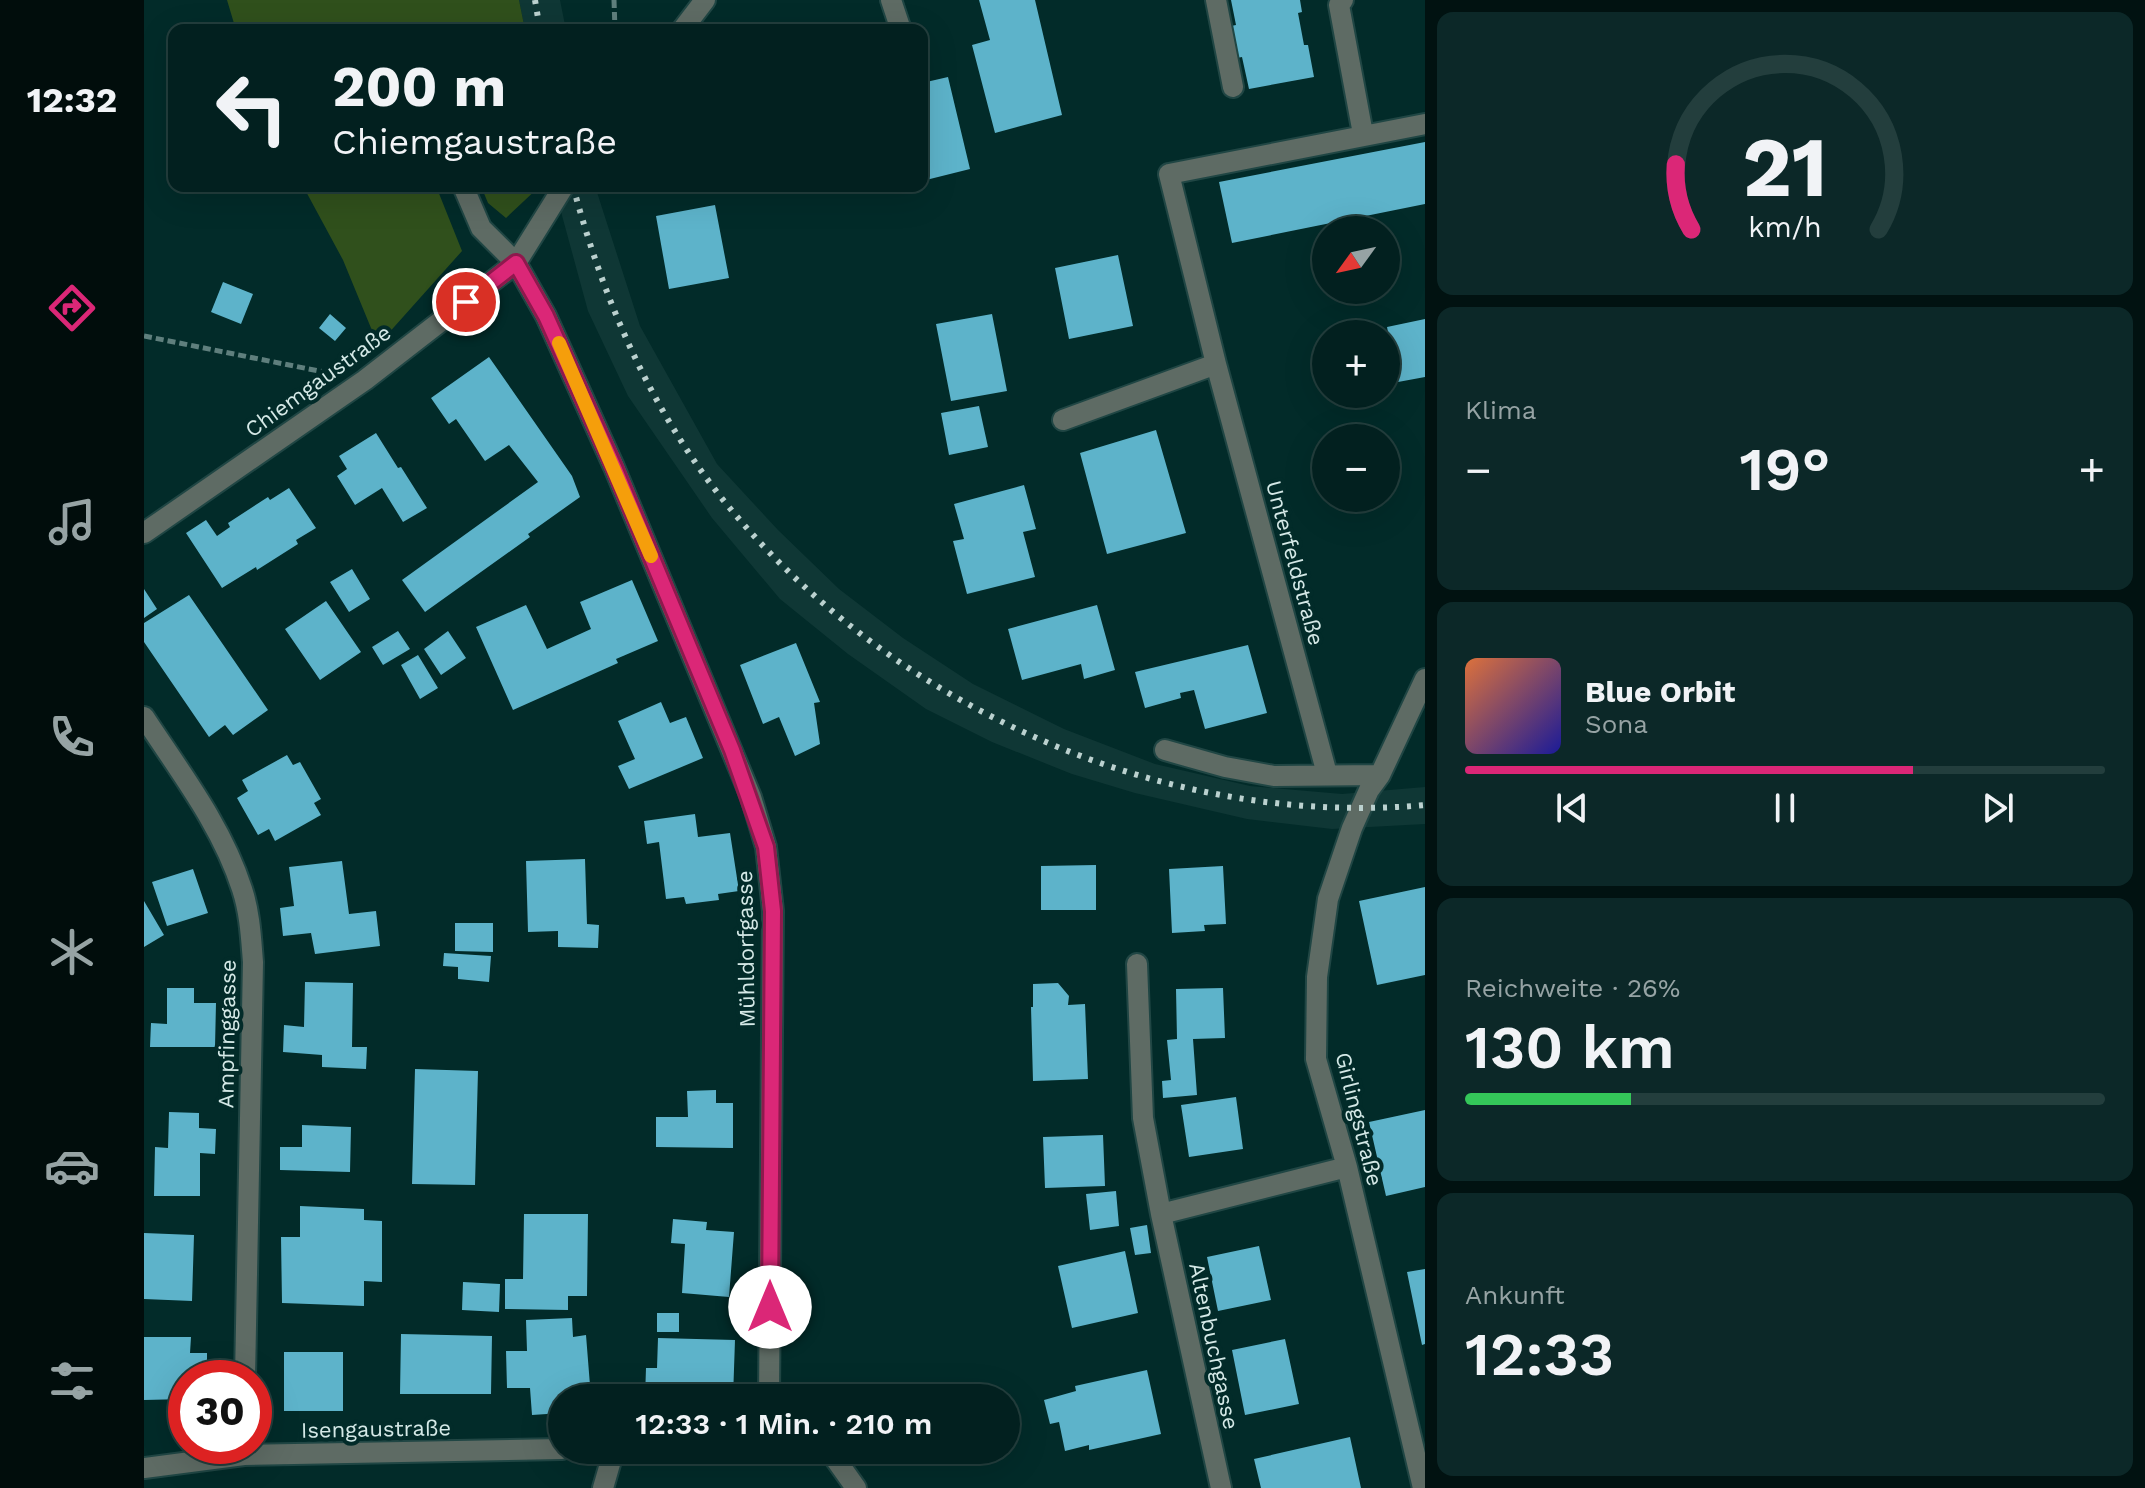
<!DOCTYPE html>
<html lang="de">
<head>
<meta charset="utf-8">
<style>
	body { margin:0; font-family:"Work Sans",sans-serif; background:#0c2828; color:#f1f3f6; height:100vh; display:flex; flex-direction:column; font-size:30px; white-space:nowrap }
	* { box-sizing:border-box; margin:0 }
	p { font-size:26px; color:#96a3a4 }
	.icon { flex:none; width:44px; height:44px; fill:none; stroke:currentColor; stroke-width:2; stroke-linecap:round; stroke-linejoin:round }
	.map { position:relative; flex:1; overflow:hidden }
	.sheet { display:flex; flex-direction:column; gap:12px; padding:12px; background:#011211; width:720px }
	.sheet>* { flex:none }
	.guide { position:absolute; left:24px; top:24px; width:760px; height:168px; border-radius:16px; box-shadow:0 8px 32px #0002,0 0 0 2px #233e3d; background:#02201f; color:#f1f3f6; overflow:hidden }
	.needle { width:52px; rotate:237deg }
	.fabs { position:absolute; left:1168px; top:216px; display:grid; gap:16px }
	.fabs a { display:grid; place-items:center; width:88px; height:88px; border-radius:50%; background:#02201f; box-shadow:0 8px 32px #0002,0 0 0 2px #233e3d; font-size:40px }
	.speed { position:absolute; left:24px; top:1360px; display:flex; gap:16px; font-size:40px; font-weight:700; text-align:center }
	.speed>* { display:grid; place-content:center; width:104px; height:104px; border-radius:50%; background:#02201f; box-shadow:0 8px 32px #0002,0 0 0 2px #233e3d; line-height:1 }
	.speed .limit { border:12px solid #d22; background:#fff; color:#111 }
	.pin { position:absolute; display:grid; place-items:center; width:68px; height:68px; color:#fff; margin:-34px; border:4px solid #fff; border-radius:50%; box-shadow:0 2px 8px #0007 }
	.me { position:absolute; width:88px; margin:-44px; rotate:0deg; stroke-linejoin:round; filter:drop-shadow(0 0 6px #0008) }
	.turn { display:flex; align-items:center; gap:28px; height:168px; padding:0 32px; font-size:36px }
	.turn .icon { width:104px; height:104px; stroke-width:2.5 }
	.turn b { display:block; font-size:56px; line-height:68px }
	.big { font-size:60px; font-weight:600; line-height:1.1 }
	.sheet .tile { flex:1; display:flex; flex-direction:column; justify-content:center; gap:12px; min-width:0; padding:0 28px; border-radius:16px; background:#0c2828 }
	.sheet .dial { align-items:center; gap:0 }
	.dial svg { height:208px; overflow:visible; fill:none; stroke:#233e3d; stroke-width:7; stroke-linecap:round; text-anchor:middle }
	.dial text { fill:#f1f3f6; stroke:none }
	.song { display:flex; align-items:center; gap:24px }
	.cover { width:96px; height:96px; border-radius:12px; background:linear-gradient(135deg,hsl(20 70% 55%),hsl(240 70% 35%)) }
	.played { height:8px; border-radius:4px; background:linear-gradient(90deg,#db2777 70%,#233e3d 70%) }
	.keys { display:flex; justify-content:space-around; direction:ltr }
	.heat { display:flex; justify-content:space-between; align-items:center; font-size:44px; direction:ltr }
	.charge { height:12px; border-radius:6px; background:linear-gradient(90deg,#34c759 26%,#233e3d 0) }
	.trip { position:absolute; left:404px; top:1384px; width:472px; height:80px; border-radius:40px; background:#02201f; box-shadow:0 8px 32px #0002,0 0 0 2px #233e3d; font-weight:600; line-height:80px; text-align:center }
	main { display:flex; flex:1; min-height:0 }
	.tabs { display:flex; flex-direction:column; width:144px; justify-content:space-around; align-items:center; background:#010d0c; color:#96a3a4 }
	.tabs .icon { width:56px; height:56px }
	.tabs .active { color:#db2777 }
	.tabs b { font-size:36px; color:#f1f3f6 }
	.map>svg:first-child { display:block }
</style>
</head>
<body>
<main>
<nav class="tabs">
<b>12:32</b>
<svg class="icon active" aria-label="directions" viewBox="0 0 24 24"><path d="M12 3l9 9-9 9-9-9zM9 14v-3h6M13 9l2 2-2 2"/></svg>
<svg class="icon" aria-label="music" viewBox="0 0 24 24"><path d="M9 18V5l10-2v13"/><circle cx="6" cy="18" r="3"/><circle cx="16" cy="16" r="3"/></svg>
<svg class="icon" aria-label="phone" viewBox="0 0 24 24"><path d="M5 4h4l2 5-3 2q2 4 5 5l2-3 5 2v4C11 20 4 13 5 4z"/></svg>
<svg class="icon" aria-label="climate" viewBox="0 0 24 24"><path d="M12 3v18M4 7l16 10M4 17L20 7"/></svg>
<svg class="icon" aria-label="car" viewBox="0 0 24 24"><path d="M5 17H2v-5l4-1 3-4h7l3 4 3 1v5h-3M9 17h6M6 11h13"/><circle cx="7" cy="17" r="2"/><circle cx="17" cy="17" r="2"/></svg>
<svg class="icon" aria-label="filters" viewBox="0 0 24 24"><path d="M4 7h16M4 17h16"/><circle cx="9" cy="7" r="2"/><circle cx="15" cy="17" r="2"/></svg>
</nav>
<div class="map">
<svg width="1281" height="1488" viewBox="0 0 1281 1488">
	<rect width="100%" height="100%" fill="#022b29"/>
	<path fill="#0f3735" d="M 375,0 L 416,0 L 422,30 L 381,30 Z
		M 410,186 L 451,186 L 496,326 L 573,464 L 634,530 L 695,589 L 759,638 L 829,684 L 920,729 L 1011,764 L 1106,786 L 1198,794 L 1281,787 L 1281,824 L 1188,829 L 1103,819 L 991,793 L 928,774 L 848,742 L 782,709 L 704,654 L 636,599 L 568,518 L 484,396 L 444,311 Z"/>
	<path fill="#30501c" d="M 83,0 L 375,0 L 381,30 L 92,30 Z
		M 159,186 L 292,186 L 318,251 L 234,345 L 199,260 Z
		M 337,186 L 396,186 L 362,218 L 344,203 Z"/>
	<path fill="#5db3ca" d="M 835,0 L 891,0 L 918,115 L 851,133 L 828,45 L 846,40 Z
		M 1087,0 L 1156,0 L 1158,12 L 1154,13 L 1160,45 L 1164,45 L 1170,77 L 1105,89 L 1098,57 L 1093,58 L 1087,26 L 1092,25 Z
		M 804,77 L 826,169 L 778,181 L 778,83 Z
		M 1281,142 L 1281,204 L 1088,243 L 1075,182 Z
		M 571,205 L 585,278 L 525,289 L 512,216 Z
		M 974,255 L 989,326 L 925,339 L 911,268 Z
		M 79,282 L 109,294 L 97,324 L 67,312 Z
		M 186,314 L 202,328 L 191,341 L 175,328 Z
		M 848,314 L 863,391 L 807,401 L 792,324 Z
		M 1281,319 L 1281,377 L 1254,382 L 1243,327 Z
		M 345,357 L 428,476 L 436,497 L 384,534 L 386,537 L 281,612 L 258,580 L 394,482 L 365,445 L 341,461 L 312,419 L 305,424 L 287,398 Z
		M 835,406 L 844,447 L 805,455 L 797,413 Z
		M 1012,430 L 1042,533 L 963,554 L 936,453 Z
		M 232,433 L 254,468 L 257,467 L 283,508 L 259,522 L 238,488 L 211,505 L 193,476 L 203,469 L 195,456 Z
		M 880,485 L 892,529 L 879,532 L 891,577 L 823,594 L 809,541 L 820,539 L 810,504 Z
		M 145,488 L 172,528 L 152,540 L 154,544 L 113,570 L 112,567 L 78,588 L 42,533 L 62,520 L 73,536 L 86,527 L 84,523 L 124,497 L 126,500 Z
		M 208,569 L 226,599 L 205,612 L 186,582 Z
		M 488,580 L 514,641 L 472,659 L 474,663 L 369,710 L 332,627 L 382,605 L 403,649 L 447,629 L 436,602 Z
		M 0,589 L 13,609 L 0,618 Z
		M 45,595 L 124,710 L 89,735 L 81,725 L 65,737 L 0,642 L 0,623 Z
		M 182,601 L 217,652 L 176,680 L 141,629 Z
		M 953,605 L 971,670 L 940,679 L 937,664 L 878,680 L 864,629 Z
		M 254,631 L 266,649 L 239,665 L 228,647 Z
		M 304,631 L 322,658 L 297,675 L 280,649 Z
		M 652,643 L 676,702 L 670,703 L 676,744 L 651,756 L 635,717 L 619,724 L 596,665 Z
		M 1104,645 L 1123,713 L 1061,729 L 1050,690 L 1036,693 L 1037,698 L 1001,708 L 991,672 Z
		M 274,655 L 294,688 L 276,699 L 257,665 Z
		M 517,702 L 526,723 L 542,717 L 559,758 L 485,789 L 474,766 L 491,759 L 474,721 Z
		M 143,755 L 149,765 L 156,762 L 177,799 L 170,803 L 177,815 L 131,841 L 125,829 L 114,835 L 93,798 L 104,791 L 98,780 Z
		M 551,814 L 554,837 L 586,833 L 595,891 L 574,894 L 575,900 L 542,904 L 540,897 L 522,899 L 515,842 L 503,844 L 500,821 Z
		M 441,859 L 443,924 L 455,925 L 454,948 L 414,947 L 414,931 L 384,932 L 382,861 Z
		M 198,861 L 205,914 L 232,911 L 236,946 L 171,954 L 167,933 L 139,936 L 136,908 L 150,906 L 145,867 Z
		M 952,865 L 952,910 L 897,910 L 897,866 Z
		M 1079,866 L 1082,924 L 1060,925 L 1061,931 L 1028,933 L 1025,869 Z
		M 49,869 L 64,913 L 23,926 L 8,882 Z
		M 1281,887 L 1281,975 L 1233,985 L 1215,901 Z
		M 0,901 L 20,935 L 0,947 Z
		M 311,923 L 349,923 L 349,952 L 311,951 Z
		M 300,953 L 347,956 L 345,982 L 314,979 L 314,967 L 299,966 Z
		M 161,982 L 209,983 L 208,1047 L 223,1047 L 222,1069 L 178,1067 L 178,1055 L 139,1052 L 140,1025 L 160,1027 Z
		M 914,983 L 925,996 L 924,1005 L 941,1004 L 944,1079 L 889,1081 L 887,1007 L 889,1007 L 889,984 Z
		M 23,988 L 50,988 L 50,1003 L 72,1003 L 71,1047 L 6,1047 L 7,1023 L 23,1024 Z
		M 1079,988 L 1081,1038 L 1049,1039 L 1053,1095 L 1019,1098 L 1018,1081 L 1027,1080 L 1023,1040 L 1033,1039 L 1032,989 Z
		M 271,1069 L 334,1071 L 331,1185 L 268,1184 Z
		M 572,1090 L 572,1103 L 589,1103 L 589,1148 L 512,1147 L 512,1117 L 544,1117 L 543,1091 Z
		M 1092,1097 L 1099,1149 L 1045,1157 L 1037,1105 Z
		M 1281,1110 L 1281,1187 L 1242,1196 L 1225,1122 Z
		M 25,1112 L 55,1113 L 55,1128 L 72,1129 L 71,1154 L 56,1153 L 56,1196 L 10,1196 L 11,1147 L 24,1148 Z
		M 158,1125 L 207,1127 L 206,1172 L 136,1170 L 136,1147 L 158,1147 Z
		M 959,1135 L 961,1186 L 901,1188 L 899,1137 Z
		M 972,1191 L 975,1226 L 946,1230 L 942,1194 Z
		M 156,1206 L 220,1209 L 220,1220 L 238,1221 L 238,1282 L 220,1281 L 220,1306 L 138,1303 L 137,1237 L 156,1237 Z
		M 380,1214 L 444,1214 L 443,1296 L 424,1296 L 424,1310 L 361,1309 L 361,1279 L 379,1279 Z
		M 529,1219 L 563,1222 L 562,1230 L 590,1232 L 585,1297 L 538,1293 L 541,1244 L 527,1243 Z
		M 1003,1225 L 1007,1253 L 991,1255 L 986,1228 Z
		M 0,1233 L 50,1235 L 48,1301 L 0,1299 Z
		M 1115,1246 L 1127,1300 L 1074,1311 L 1063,1257 Z
		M 981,1251 L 994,1313 L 928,1328 L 914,1266 Z
		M 1281,1269 L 1281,1344 L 1278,1345 L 1263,1272 Z
		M 319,1282 L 356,1284 L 355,1312 L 318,1310 Z
		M 513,1313 L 535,1313 L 535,1332 L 513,1332 Z
		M 428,1318 L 429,1337 L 442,1335 L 447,1398 L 418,1398 L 418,1413 L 388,1415 L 386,1388 L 363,1388 L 362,1351 L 383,1351 L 382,1320 Z
		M 257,1334 L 348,1336 L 347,1394 L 256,1394 Z
		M 0,1337 L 47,1337 L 46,1353 L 63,1353 L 63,1378 L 42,1378 L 42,1399 L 0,1400 Z
		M 514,1338 L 591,1340 L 589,1398 L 501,1398 L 502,1368 L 513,1368 Z
		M 1141,1339 L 1155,1404 L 1101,1415 L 1088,1350 Z
		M 140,1352 L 199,1352 L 199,1411 L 140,1411 Z
		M 1003,1370 L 1017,1434 L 945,1450 L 945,1445 L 921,1451 L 915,1422 L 906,1424 L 900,1400 L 932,1391 L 931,1386 Z
		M 1206,1437 L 1217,1488 L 1117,1488 L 1110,1459 Z"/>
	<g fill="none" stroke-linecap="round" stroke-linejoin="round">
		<g stroke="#204644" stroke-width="24">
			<path id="minor" d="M 747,0 L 757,30
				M 1072,0 L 1089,87
				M 1199,0 L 1195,5 L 1219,134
				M 538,30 L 561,0
				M 319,186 L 337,228 L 372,263 L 402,316 L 470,467 L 607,797 L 622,847 L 629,911 L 625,1398
				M 919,420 L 1072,364
				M 0,533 L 221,380 L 372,263 L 420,186
				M 0,717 C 36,772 78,826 98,889 C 106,913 107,938 109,962 L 101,1378
				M 1021,750 L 1081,767 L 1130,776 L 1236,775
				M 1183,774 L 1072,364 L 1025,174 L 1281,124
				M 993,964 L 999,1118 L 1017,1214
				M 685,1450 L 712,1488
				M 0,1468 L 100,1455 L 418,1449
				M 459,1488 L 470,1450
				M 1077,1488 L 1017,1214 L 1203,1167
				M 1279,1488 L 1203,1167 L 1172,1059 L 1173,977 L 1184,899 L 1208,828 L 1225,790 L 1236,775 L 1281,679"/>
		</g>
		<path stroke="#5f7f7d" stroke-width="5" stroke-dasharray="8 4" stroke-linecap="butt" d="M 470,0 L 471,30
			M 0,336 L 180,372"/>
		<use href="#minor" stroke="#5e6b64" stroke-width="20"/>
		<path stroke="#bbd1cf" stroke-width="6" stroke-dasharray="4 8" stroke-linecap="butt" d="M 391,0 L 396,30
			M 429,186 C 459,298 504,404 576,496 C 740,703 1016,829 1281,805"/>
	</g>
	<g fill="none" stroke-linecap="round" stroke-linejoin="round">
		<g stroke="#8e194d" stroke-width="20">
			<path id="route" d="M 322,302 L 372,263 L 402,316 L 470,467 L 588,750 L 622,847 L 629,911 L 626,1307"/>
		</g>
		<use href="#route" stroke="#db2777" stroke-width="14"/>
		<path stroke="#f59e0b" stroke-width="14" d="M 415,343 L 507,556"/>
	</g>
	<g text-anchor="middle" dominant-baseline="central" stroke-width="8" stroke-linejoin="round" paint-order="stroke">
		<g font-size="22" fill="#d5e9e7" stroke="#022b29">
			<text transform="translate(174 381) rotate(-36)">Chiemgaustraße</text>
			<text transform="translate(1151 563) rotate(75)">Unterfeldstraße</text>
			<text transform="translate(602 949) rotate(-91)">Mühldorfgasse</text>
			<text transform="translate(83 1034) rotate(-89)">Ampfinggasse</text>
			<text transform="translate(1215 1119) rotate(76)">Girlingstraße</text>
			<text transform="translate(1070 1346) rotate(78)">Altenbuchgasse</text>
			<text transform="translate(232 1429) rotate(-1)">Isengaustraße</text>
		</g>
	</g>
</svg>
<div class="fabs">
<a><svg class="needle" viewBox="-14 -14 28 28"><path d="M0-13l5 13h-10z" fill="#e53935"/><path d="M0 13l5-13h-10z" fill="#96a3a4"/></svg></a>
<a>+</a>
<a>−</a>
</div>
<div class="speed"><div class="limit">30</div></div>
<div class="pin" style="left:322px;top:302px;background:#d93025"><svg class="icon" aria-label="arrive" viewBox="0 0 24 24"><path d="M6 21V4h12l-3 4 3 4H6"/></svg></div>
<svg class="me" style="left:626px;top:1307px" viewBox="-20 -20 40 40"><circle r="19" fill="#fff"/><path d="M0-13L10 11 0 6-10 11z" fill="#db2777"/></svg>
<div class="trip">12:33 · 1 Min. · 210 m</div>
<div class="guide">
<div class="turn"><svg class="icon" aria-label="left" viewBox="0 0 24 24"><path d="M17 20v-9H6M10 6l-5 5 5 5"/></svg><div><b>200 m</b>Chiemgaustraße</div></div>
</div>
</div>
<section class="sheet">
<div class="tile dial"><svg viewBox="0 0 100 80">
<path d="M14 69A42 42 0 1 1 86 69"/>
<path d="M14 69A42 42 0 0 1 8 44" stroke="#db2777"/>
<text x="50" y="56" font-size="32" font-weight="700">21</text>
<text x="50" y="72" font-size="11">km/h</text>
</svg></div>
<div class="tile"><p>Klima</p>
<div class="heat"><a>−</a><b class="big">19°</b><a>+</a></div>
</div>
<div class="tile">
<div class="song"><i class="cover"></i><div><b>Blue Orbit</b><p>Sona</p></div></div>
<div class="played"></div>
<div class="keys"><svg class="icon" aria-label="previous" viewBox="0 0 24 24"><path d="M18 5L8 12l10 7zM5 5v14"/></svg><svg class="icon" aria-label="pause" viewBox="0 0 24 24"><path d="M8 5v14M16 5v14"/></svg><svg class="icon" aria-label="next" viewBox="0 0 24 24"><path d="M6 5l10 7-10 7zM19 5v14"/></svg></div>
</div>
<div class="tile"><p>Reichweite · 26%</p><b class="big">130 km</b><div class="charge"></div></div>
<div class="tile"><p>Ankunft</p><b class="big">12:33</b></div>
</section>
</main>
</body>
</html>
